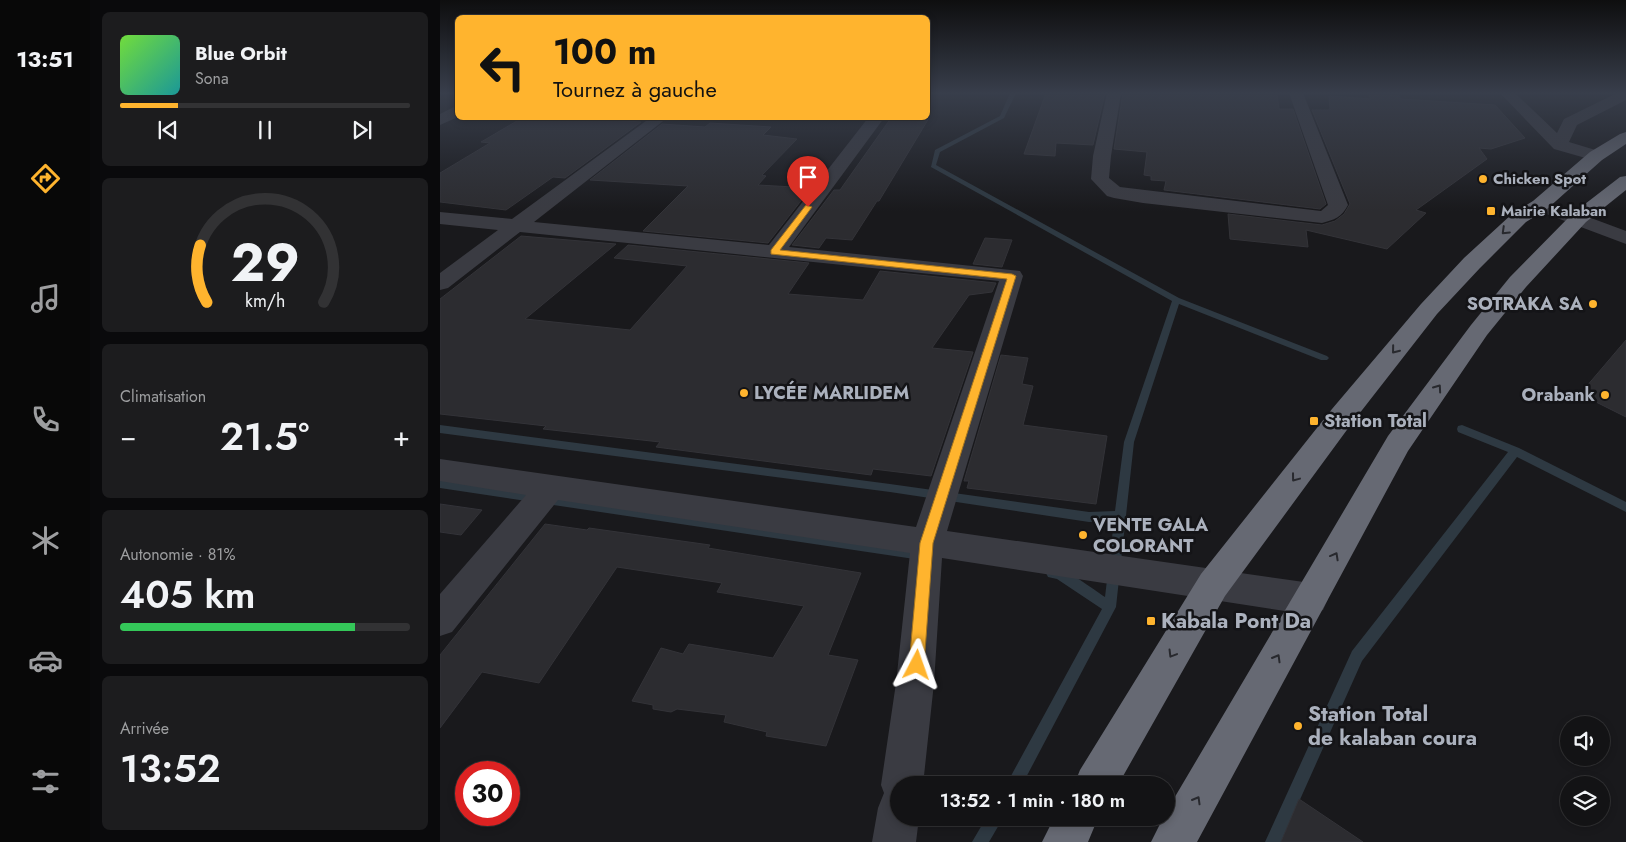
<!DOCTYPE html>
<html lang="fr">
<head>
<meta charset="utf-8">
<style>
	body { margin:0; font-family:Jost,sans-serif; background:#1c1c1e; color:#f1f3f6; height:100vh; display:flex; flex-direction:column; font-size:19px; white-space:nowrap }
	* { box-sizing:border-box; margin:0 }
	p { font-size:16px; color:#9d9ea0 }
	.icon { flex:none; width:28px; height:28px; fill:none; stroke:currentColor; stroke-width:2; stroke-linecap:round; stroke-linejoin:round }
	.map { position:relative; flex:1; overflow:hidden }
	.sheet { display:flex; flex-direction:column; gap:12px; padding:12px; background:#0a0a0c; width:350px }
	.sheet>* { flex:none }
	.guide { position:absolute; left:15px; top:15px; width:475px; height:105px; border-radius:8px; box-shadow:0 2px 8px #0003,0 0 0 1px #323234; background:#ffb42e; color:#111; overflow:hidden }
	.buttons { position:absolute; left:1120px; top:716px; display:grid; gap:10px }
	.buttons a { display:grid; place-items:center; width:50px; height:50px; border-radius:50%; background:#131315; box-shadow:0 2px 8px #0003,0 0 0 1px #323234; font-size:25px }
	.speed { position:absolute; left:15px; top:761px; display:flex; gap:10px; font-size:25px; font-weight:700; text-align:center }
	.speed>* { display:grid; place-content:center; width:65px; height:65px; border-radius:50%; background:#131315; box-shadow:0 2px 8px #0003,0 0 0 1px #323234; line-height:1 }
	.speed .limit { border:8px solid #d22; background:#fff; color:#111 }
	.pin { position:absolute; display:grid; place-items:center; width:42px; height:42px; color:#fff; margin:-51px -21px; border-radius:50% 50% 50% 0; rotate:-45deg; box-shadow:0 0 5px #0007 }
	.pin .icon { rotate:45deg }
	.me { position:absolute; width:55px; margin:-28px; rotate:4deg; stroke-linejoin:round; filter:drop-shadow(0 0 4px #0008) }
	.turn { display:flex; align-items:center; gap:18px; height:105px; padding:0 15px; font-size:22px }
	.turn .icon { width:65px; height:65px; stroke-width:2.5 }
	.turn b { display:block; font-size:35px; line-height:42px }
	.big { font-size:38px; font-weight:600; line-height:1.1 }
	.sheet .tile { flex:1; display:flex; flex-direction:column; justify-content:center; gap:8px; min-width:0; padding:0 18px; border-radius:8px; background:#1c1c1e }
	.sheet .dial { align-items:center; gap:0 }
	.dial svg { height:130px; overflow:visible; fill:none; stroke:#323234; stroke-width:7; stroke-linecap:round; text-anchor:middle }
	.dial text { fill:#f1f3f6; stroke:none }
	.song { display:flex; align-items:center; gap:15px }
	.cover { width:60px; height:60px; border-radius:8px; background:linear-gradient(135deg,hsl(100 70% 55%),hsl(180 70% 35%)) }
	.played { height:5px; border-radius:2px; background:linear-gradient(90deg,#ffb42e 20%,#323234 20%) }
	.keys { display:flex; justify-content:space-around; direction:ltr }
	.heat { display:flex; justify-content:space-between; align-items:center; font-size:28px; direction:ltr }
	.charge { height:8px; border-radius:4px; background:linear-gradient(90deg,#34c759 81%,#323234 0) }
	.trip { position:absolute; left:450px; top:776px; width:285px; height:50px; border-radius:25px; background:#131315; box-shadow:0 2px 8px #0003,0 0 0 1px #323234; font-weight:600; line-height:50px; text-align:center }
	main { display:flex; flex:1; min-height:0 }
	.tabs { display:flex; flex-direction:column; width:90px; justify-content:space-around; align-items:center; background:#080808; color:#9d9ea0 }
	.tabs .icon { width:35px; height:35px }
	.tabs .on { color:#ffb42e }
	.tabs b { font-size:22px; color:#f1f3f6 }
	.map>svg:first-child { display:block }
</style>
</head>
<body>
<main>
<nav class="tabs">
<b>13:51</b>
<svg class="icon on" aria-label="directions" viewBox="0 0 24 24"><path d="M12 3l9 9-9 9-9-9zM9 14v-3h6M13 9l2 2-2 2"/></svg>
<svg class="icon" aria-label="music" viewBox="0 0 24 24"><path d="M9 18V5l10-2v13"/><circle cx="6" cy="18" r="3"/><circle cx="16" cy="16" r="3"/></svg>
<svg class="icon" aria-label="phone" viewBox="0 0 24 24"><path d="M5 4h4l2 5-3 2q2 4 5 5l2-3 5 2v4C11 20 4 13 5 4z"/></svg>
<svg class="icon" aria-label="climate" viewBox="0 0 24 24"><path d="M12 3v18M4 7l16 10M4 17L20 7"/></svg>
<svg class="icon" aria-label="car" viewBox="0 0 24 24"><path d="M5 17H2v-5l4-1 3-4h7l3 4 3 1v5h-3M9 17h6M6 11h13"/><circle cx="7" cy="17" r="2"/><circle cx="17" cy="17" r="2"/></svg>
<svg class="icon" aria-label="filters" viewBox="0 0 24 24"><path d="M4 7h16M4 17h16"/><circle cx="9" cy="7" r="2"/><circle cx="15" cy="17" r="2"/></svg>
</nav>
<section class="sheet">
<div class="tile">
<div class="song"><i class="cover"></i><div><b>Blue Orbit</b><p>Sona</p></div></div>
<div class="played"></div>
<div class="keys"><svg class="icon" aria-label="previous" viewBox="0 0 24 24"><path d="M18 5L8 12l10 7zM5 5v14"/></svg><svg class="icon" aria-label="pause" viewBox="0 0 24 24"><path d="M8 5v14M16 5v14"/></svg><svg class="icon" aria-label="next" viewBox="0 0 24 24"><path d="M6 5l10 7-10 7zM19 5v14"/></svg></div>
</div>
<div class="tile dial"><svg viewBox="0 0 100 80">
<path d="M14 69A42 42 0 1 1 86 69"/>
<path d="M14 69A42 42 0 0 1 10 34" stroke="#ffb42e"/>
<text x="50" y="56" font-size="32" font-weight="700">29</text>
<text x="50" y="72" font-size="11">km/h</text>
</svg></div>
<div class="tile"><p>Climatisation</p>
<div class="heat"><a>−</a><b class="big">21.5°</b><a>+</a></div>
</div>
<div class="tile"><p>Autonomie · 81%</p><b class="big">405 km</b><div class="charge"></div></div>
<div class="tile"><p>Arrivée</p><b class="big">13:52</b></div>
</section>
<div class="map">
<svg width="1186" height="842" viewBox="0 0 1186 842">
	<rect width="100%" height="100%" fill="#19191c"/>
	<g fill="none" stroke-linecap="round" stroke-linejoin="round">
		<path fill="#2e3942" fill-rule="evenodd" d="M 570,93 L 576,93 L 564,118 L 500,152 L 496,165 L 739,298 L 887,356 L 889,358 L 887,360 L 881,360 L 739,304 L 694,442 L 676,607 L 582,785 L 566,785 L 662,609 L 617,579 L 608,577 L 606,573 L 608,569 C 622,564 652,589 665,597 L 674,521 L 649,522 L 450,492 L 0,433 L 0,425 L 450,484 L 649,512 L 675,511 L 684,442 L 732,301 L 491,167 L 495,150 L 560,116 Z
			M 1022,425 L 1079,448 L 1186,502 L 1186,512 L 1077,457 L 922,661 L 841,842 L 825,842 L 912,651 L 1068,452 L 1018,432 L 1017,429 L 1018,426 Z
			M 0,480 L 481,550 L 485,551 L 487,555 L 485,559 L 481,560 L 0,488 Z
			M 546,818 L 563,818 L 549,842 L 532,842 Z"/>
	</g>
	<path fill="#2c2c30" stroke="#333338" d="M 606,93 L 665,93 L 653,145 L 616,143 L 615,156 L 584,154 Z
		M 683,93 L 837,93 L 839,109 L 853,109 L 886,204 L 880,209 L 724,190 L 726,181 L 711,180 L 711,176 L 704,175 L 707,152 L 674,149 Z
		M 928,93 L 957,93 L 961,99 L 1055,105 L 1085,138 L 1051,149 L 1039,148 L 1047,159 L 976,210 L 986,213 L 947,249 L 866,230 L 868,247 L 790,239 L 788,214 L 882,225 L 895,221 L 904,214 L 910,204 L 872,110 L 890,110 L 889,96 L 931,99 Z
		M 82,118 L 141,118 L 201,122 L 125,178 L 113,177 L 66,210 L 0,202 L 0,173 L 50,143 L 41,142 Z
		M 451,118 L 489,118 L 439,201 L 437,201 L 412,240 L 386,238 L 379,248 L 352,245 L 394,190 L 400,190 Z
		M 270,123 L 331,127 L 323,135 L 357,139 L 322,175 L 326,176 L 318,185 L 371,188 L 328,243 L 203,231 L 248,186 L 150,180 L 222,124 L 265,127 Z
		M 81,236 L 176,244 L 85,319 L 190,330 L 247,266 L 174,258 L 188,245 L 369,263 L 348,294 L 423,300 L 440,271 L 556,283 L 552,292 L 529,295 L 492,348 L 533,352 L 491,476 L 433,469 L 431,475 L 216,447 L 220,442 L 103,429 L 106,426 L 0,414 L 0,299 Z
		M 545,238 L 572,240 L 562,267 L 533,264 Z
		M 1186,340 L 1186,417 L 1140,394 Z
		M 561,355 L 588,358 L 582,384 L 593,386 L 583,425 L 667,436 L 656,504 L 527,488 L 529,481 L 524,481 Z
		M 0,504 L 42,510 L 21,535 L 0,532 Z
		M 105,524 L 147,530 L 149,528 L 270,545 L 268,548 L 421,573 L 388,655 L 418,660 L 386,746 L 326,736 L 327,732 L 284,722 L 286,715 L 237,709 L 231,712 L 213,709 L 213,705 L 192,701 L 221,648 L 243,654 L 249,644 L 333,658 L 364,606 L 277,592 L 282,583 L 177,567 L 99,683 L 42,672 L 0,728 L 0,655 Z
		M 859,799 L 923,842 L 841,842 Z"/>
	<g fill="none" stroke-linecap="round" stroke-linejoin="round">
		<path fill="#3a3b42" fill-rule="evenodd" d="M 667,93 L 681,93 L 671,156 L 669,178 L 680,187 L 881,211 L 888,205 L 849,93 L 863,93 L 908,205 C 902,217 894,220 882,223 L 703,203 L 674,198 L 667,196 L 651,179 L 653,156 Z
			M 1060,93 L 1075,93 L 1117,133 L 1124,119 L 1177,93 L 1186,93 L 1186,100 L 1137,125 L 1129,142 L 1162,152 L 1165,156 L 1162,160 L 1156,161 L 1114,149 Z
			M 18,105 L 18,117 L 0,125 L 0,114 Z
			M 210,118 L 227,118 L 94,222 L 329,245 L 428,118 L 444,118 L 349,247 L 580,271 L 583,276 L 507,531 L 871,583 L 883,588 L 888,599 L 883,610 L 871,615 L 502,558 L 494,683 L 483,785 L 459,785 L 459,818 L 479,818 L 476,842 L 432,842 L 438,808 L 444,793 L 441,785 L 456,683 L 470,553 L 118,500 L 12,632 L 0,636 L 0,594 L 86,495 L 0,481 L 0,459 L 476,527 L 559,281 L 80,232 L 8,288 L 0,290 L 0,273 L 58,230 L 0,224 L 0,212 L 72,219 Z
			M 1100,199 L 1186,231 L 1186,244 L 1093,209 L 1090,205 L 1093,201 Z"/>
		<path fill="#666973" fill-rule="evenodd" d="M 1186,132 L 1186,144 L 1162,160 L 1107,209 L 1086,222 L 1040,268 L 997,314 L 912,423 L 785,596 L 678,785 L 634,785 L 640,770 L 761,574 L 892,409 L 981,304 L 1024,258 L 1072,214 L 1093,201 L 1150,152 L 1180,134 Z
			M 1186,176 L 1186,190 L 1146,222 L 1086,287 L 1047,335 L 968,451 L 757,842 L 711,842 L 723,818 L 726,818 L 726,812 L 948,436 L 1031,325 L 1070,277 L 1132,214 L 1180,177 Z
			M 614,818 L 658,818 L 648,842 L 602,842 Z"/>
	</g>
	<defs><path id="oneway-chevron" d="M-2-3.5L2.5 0L-2 3.5" fill="none" stroke-width="1.6" stroke-linecap="round" stroke-linejoin="round" transform="scale(1.25)"/></defs>
	<g stroke="#28292e">
		<use href="#oneway-chevron" transform="translate(1065 231) rotate(136)"/>
		<use href="#oneway-chevron" transform="translate(955 350) rotate(129)"/>
		<use href="#oneway-chevron" transform="translate(998 388) rotate(-55)"/>
		<use href="#oneway-chevron" transform="translate(855 478) rotate(127)"/>
		<use href="#oneway-chevron" transform="translate(895 556) rotate(-61)"/>
		<use href="#oneway-chevron" transform="translate(732 654) rotate(121)"/>
		<use href="#oneway-chevron" transform="translate(837 658) rotate(-60)"/>
		<use href="#oneway-chevron" transform="translate(757 800) rotate(-60)"/>
	</g>
	<linearGradient id="sky" x2="0" y2="1"><stop stop-color="#0e0e0f"/><stop offset="0.44" stop-color="#383e4b"/><stop offset="1" stop-color="#383e4b" stop-opacity="0"/></linearGradient>
	<rect width="1186" height="211" fill="url(#sky)"/>
	<path fill="#ffb42e" stroke="#a6751e" d="M 366,205 L 372,207 L 340,250 L 572,274 L 576,276 L 493,543 L 484,665 L 482,670 L 477,673 L 471,670 L 469,665 L 480,543 L 567,279 L 331,254 L 331,250 Z"/>
	<g fill="#ffb42e" stroke="#141417" stroke-width="2">
		<circle cx="1043" cy="179" r="5"/>
		<rect x="1046" y="206" width="10" height="10" rx="2.5"/>
		<circle cx="1153" cy="304" r="5"/>
		<circle cx="304" cy="393" r="5"/>
		<circle cx="1165" cy="395" r="5"/>
		<rect x="869" y="416" width="10" height="10" rx="2.5"/>
		<circle cx="643" cy="535" r="5"/>
		<rect x="706" y="616" width="10" height="10" rx="2.5"/>
		<circle cx="858" cy="726" r="5"/>
	</g>
	<g text-anchor="middle" dominant-baseline="central" stroke-width="5" stroke-linejoin="round" paint-order="stroke">
		<g font-size="15" font-weight="bold" fill="#abb1bd" stroke="#141417" text-anchor="start">
			<text x="1053" y="179">Chicken Spot</text>
			<text x="1061" y="211">Mairie Kalaban</text>
		</g>
		<g font-size="18" font-weight="bold" fill="#abb1bd" stroke="#141417" text-anchor="start">
			<text x="1143" y="304" text-anchor="end">SOTRAKA SA</text>
			<text x="314" y="393">LYCÉE MARLIDEM</text>
			<text x="1155" y="395" text-anchor="end">Orabank</text>
			<text x="884" y="421">Station Total</text>
			<text x="653" y="525">VENTE GALA<tspan x="653" dy="21">COLORANT</tspan></text>
		</g>
		<g font-size="21" font-weight="bold" fill="#abb1bd" stroke="#141417" text-anchor="start">
			<text x="721" y="621">Kabala Pont Da</text>
			<text x="868" y="714">Station Total<tspan x="868" dy="24">de kalaban coura</tspan></text>
		</g>
	</g>
</svg>
<div class="buttons">
<a><svg class="icon" aria-label="sound" viewBox="0 0 24 24"><path d="M4 9h4l5-4v14l-5-4H4zM17 9q2 3 0 6"/></svg></a>
<a><svg class="icon" aria-label="layers" viewBox="0 0 24 24"><path d="M12 4l9 5-9 5-9-5zM3 14l9 5 9-5"/></svg></a>
</div>
<div class="speed"><div class="limit">30</div></div>
<div class="pin" style="left:368px;top:207px;background:#d93025"><svg class="icon" aria-label="arrive" viewBox="0 0 24 24"><path d="M6 21V4h12l-3 4 3 4H6"/></svg></div>
<svg class="me" style="left:477px;top:665px" viewBox="-20 -20 40 40"><path d="M0-17L14 15 0 8-14 15z" fill="#ffb42e" stroke="#fff" stroke-width="4"/></svg>
<div class="trip">13:52 · 1 min · 180 m</div>
<div class="guide">
<div class="turn"><svg class="icon" aria-label="left" viewBox="0 0 24 24"><path d="M17 20v-9H6M10 6l-5 5 5 5"/></svg><div><b>100 m</b>Tournez à gauche</div></div>
</div>
</div>
</main>
</body>
</html>
